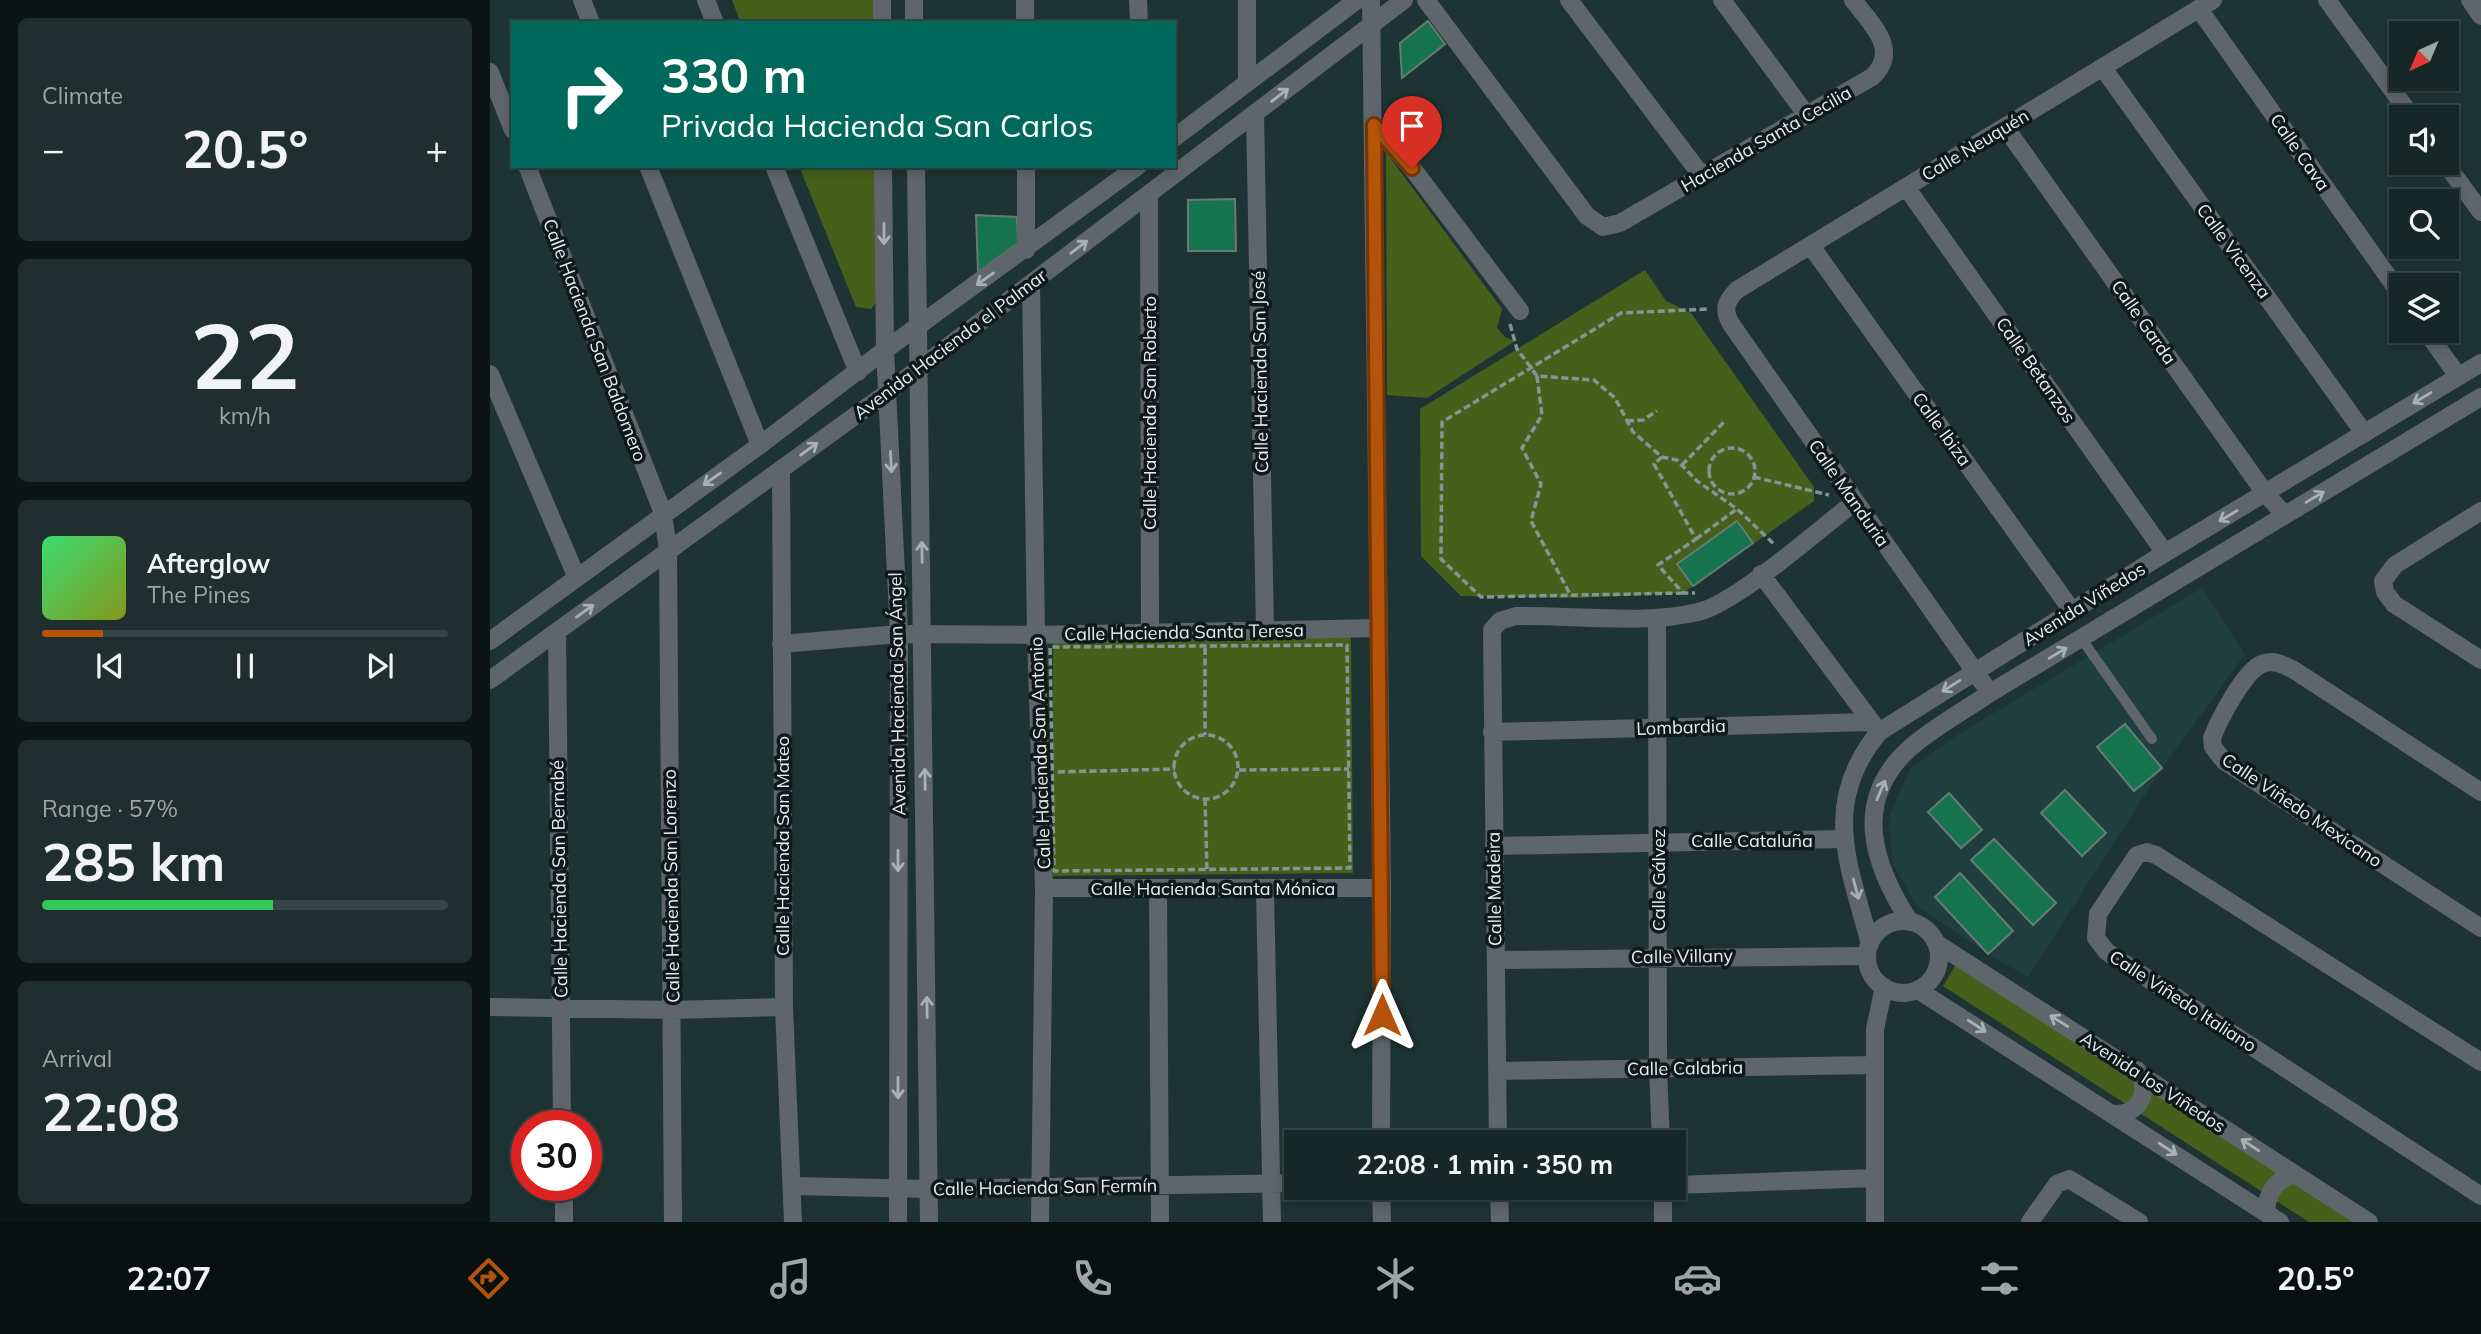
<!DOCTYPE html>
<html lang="en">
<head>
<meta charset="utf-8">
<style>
	body { margin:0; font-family:Mulish,sans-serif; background:#1f2f2f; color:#f1f3f6; height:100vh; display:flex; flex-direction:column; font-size:26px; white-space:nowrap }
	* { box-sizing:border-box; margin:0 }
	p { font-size:23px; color:#9ea5a7 }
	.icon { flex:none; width:38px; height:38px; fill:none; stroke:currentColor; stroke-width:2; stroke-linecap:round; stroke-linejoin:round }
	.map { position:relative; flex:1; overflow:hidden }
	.drawer { display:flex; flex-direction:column; gap:18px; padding:18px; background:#0c1515; width:490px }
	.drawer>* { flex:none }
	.hud { position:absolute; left:21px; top:21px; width:665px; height:147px; border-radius:0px; box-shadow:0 4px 10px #0003,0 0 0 2px #354444; background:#00695c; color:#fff; overflow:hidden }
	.needle { width:46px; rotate:224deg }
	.buttons { position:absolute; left:1899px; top:21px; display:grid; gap:14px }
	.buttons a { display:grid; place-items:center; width:70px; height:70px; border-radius:0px; background:#162727; box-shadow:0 4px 10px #0003,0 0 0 2px #354444; font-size:35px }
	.speed { position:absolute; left:21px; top:1110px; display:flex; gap:14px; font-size:35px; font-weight:700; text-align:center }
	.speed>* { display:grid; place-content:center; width:91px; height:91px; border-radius:50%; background:#162727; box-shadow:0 4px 10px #0003,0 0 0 2px #354444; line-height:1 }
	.speed .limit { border:10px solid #d22; background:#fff; color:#111 }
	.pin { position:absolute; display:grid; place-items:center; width:60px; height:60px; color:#fff; margin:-72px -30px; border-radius:50% 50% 50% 0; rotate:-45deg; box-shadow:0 0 7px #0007 }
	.pin .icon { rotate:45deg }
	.me { position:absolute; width:77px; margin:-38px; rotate:0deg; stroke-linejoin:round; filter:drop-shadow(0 0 5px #0008) }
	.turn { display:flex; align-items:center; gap:24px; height:147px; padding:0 35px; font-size:32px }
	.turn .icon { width:91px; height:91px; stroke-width:2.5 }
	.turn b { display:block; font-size:49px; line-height:60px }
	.big { font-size:52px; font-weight:700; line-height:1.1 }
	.drawer .widget { flex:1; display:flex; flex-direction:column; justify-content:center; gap:10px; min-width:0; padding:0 24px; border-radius:10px; background:#1f2f2f }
	.drawer .dial { align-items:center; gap:0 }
	.dial b { font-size:91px; line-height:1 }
	.song { display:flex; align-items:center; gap:21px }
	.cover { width:84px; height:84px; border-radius:10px; background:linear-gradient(135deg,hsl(140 70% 55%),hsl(70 70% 35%)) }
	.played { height:7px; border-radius:4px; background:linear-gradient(90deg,#b45309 15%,#354444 15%) }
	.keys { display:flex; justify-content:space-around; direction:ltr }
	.heat { display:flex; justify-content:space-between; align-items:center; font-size:38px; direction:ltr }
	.charge { height:10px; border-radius:5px; background:linear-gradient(90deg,#34c759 57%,#354444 0) }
	.trip { position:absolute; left:794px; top:1130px; width:402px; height:70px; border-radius:0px; background:#162727; box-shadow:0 4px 10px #0003,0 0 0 2px #354444; font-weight:700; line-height:70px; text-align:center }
	.menu { display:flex; height:112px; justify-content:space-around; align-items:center; background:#091010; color:#9ea5a7 }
	.menu .icon { width:49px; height:49px }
	.menu .current { color:#b45309 }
	.menu b { font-size:32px; color:#f1f3f6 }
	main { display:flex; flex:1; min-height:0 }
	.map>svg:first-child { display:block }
</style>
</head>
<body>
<main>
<section class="drawer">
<div class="widget"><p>Climate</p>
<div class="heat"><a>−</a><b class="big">20.5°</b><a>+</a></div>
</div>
<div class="widget dial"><b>22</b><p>km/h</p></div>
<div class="widget">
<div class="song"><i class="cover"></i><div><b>Afterglow</b><p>The Pines</p></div></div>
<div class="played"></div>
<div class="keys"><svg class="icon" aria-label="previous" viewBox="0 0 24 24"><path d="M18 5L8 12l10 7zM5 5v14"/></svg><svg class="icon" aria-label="pause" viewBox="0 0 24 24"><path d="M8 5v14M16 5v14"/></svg><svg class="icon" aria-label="next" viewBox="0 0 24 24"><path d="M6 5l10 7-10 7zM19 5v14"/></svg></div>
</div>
<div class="widget"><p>Range · 57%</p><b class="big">285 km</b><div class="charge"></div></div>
<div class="widget"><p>Arrival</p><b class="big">22:08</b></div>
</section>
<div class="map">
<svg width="1991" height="1222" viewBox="0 0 1991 1222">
	<rect width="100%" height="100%" fill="#1e3434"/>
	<path fill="#1f3f3f" d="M 1712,588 L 1755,654 L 1672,768 L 1538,977 L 1498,954 L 1427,906 L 1402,863 L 1400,815 L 1420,769 L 1464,737 Z"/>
	<path fill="#45601a" d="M 242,0 L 383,0 L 383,23 L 251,23 Z
		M 896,152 L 1012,309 L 1007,328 L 1015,337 L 1025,341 L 937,398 L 897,395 Z
		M 309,166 L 385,166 L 386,303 L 381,309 L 366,307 Z
		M 1155,270 L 1176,301 L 1201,313 L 1324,487 L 1324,501 L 1193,593 L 1085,598 L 971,596 L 931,556 L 930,409 Z
		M 861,637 L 863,873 L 563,876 L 563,643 Z
		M 1466,964 L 1868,1222 L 1819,1222 L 1453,986 Z"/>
	<path fill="#167350" stroke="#687b71" stroke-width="2" d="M 938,21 L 955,44 L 912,78 L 910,43 Z
		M 745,199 L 746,251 L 698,251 L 698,200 Z
		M 486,215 L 527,217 L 528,243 L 488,272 Z
		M 1247,521 L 1263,543 L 1203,586 L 1187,564 Z
		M 1635,724 L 1672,768 L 1644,791 L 1607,747 Z
		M 1575,790 L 1616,833 L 1592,856 L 1551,813 Z
		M 1459,793 L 1492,830 L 1471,848 L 1438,812 Z
		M 1504,839 L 1566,903 L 1543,925 L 1481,860 Z
		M 1470,873 L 1523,931 L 1498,954 L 1445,897 Z"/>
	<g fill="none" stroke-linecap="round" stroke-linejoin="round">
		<path stroke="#849595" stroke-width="3.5" stroke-dasharray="7 3.5" stroke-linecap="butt" d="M 1020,324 L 1027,349 L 1047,376 L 1104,380 L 1125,398 L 1143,432 L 1172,457 L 1187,460 L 1207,481 L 1247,509 L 1285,545
			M 1047,376 L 1052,415 L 1032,448 L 1051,484 L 1041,521 L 1081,596
			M 1137,421 L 1153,420 L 1167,411
			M1219 471a23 23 0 1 1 46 0a23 23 0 1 1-46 0Z
			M 1172,457 L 1164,464 L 1206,539 L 1168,565 L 1193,593 L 1205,593
			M 1192,465 L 1234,422
			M 1264,477 L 1339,495
			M 1206,539 L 1247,509
			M 1193,593 L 991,597 L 951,559 L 952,422 L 1131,313 L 1219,309
			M 857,645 L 860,868 L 564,871 L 560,647 Z
			M 715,648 L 715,735
			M684 767a32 32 0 1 1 64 0a32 32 0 1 1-64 0Z
			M 749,770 L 859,769
			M 568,772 L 685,769
			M 715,799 L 717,870"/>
		<path stroke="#5e666b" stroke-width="10" d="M 1591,638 L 1662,739"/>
		<path stroke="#5e666b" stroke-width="18" d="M 92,0 L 101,23
			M 216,0 L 225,23
			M 535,0 L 535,23
			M 648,0 L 649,23
			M 881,0 L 892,888 L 891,1143
			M 936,0 L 1097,216 L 1113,227 L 1130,223 L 1382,77 C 1411,50 1381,24 1363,0
			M 1079,0 L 1212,176
			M 1232,0 L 1316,114
			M 1837,0 L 1922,117
			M 1980,0 L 1991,16
			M 1709,9 L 1911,295
			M 1613,68 L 1874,433
			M 0,72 L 23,130
			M 757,82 L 757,0
			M 765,114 L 775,629
			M 884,126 L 922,168 L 1030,311
			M 1515,127 L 1775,493 L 1795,515
			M 1955,163 L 1991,212
			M 37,166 L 173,513 L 178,550 L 183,1222
			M 158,166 L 270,445
			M 284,166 L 368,372
			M 536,166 L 536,250
			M 1416,187 L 1675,553
			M 659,194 L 660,631
			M 1321,246 L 1583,612
			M 541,284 L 546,635 L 554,888 L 550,1222
			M 1936,331 L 1968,376
			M 0,374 L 87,578
			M 291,469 L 294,1007 L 303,1222
			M 1991,511 L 1905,565 L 1893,581 L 1895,592 L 1904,604 L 1991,660
			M 1271,574 L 1386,728
			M 1167,618 L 1168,1069 L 1171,1143
			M 67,632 L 72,1125
			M 0,641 L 270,445 L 395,350
			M 291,644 L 409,634 L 546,635 L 888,628
			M 0,680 L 398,392
			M 1500,693 L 1241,324 C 1233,310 1235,302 1247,290 L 1723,0
			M 1002,732 L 1380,722
			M 1991,792 L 1804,670 C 1794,665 1783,659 1772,664 C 1754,671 1729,720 1722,738 L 1723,747 L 1734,761 L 1991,928
			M 1004,846 L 1353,839
			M 554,888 L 892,888
			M 668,888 L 670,1222
			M 775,890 L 782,1222
			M 1006,960 L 1377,956
			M 0,1007 L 182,1010 L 294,1007
			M 1991,1062 L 1666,855 L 1657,852 L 1647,855 L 1608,914 L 1606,938 L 1617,952 L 1991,1196
			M 1007,1071 L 1384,1065
			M 1008,1143 L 1002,630 L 1010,621 L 1026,616 C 1082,615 1155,625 1208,612 C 1247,603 1330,528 1365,502
			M 74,1185 L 74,1222
			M 1185,1185 L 1384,1178
			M 303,1186 L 439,1189 L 807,1183
			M 891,1188 L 892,1222
			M 1009,1188 L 1010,1222
			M 1173,1188 L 1173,1222
			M 1385,1222 L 1385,1029 L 1394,987
			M 1540,1222 L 1567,1184 L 1579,1179 L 1649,1222"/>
		<path stroke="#5e666b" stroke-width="18" d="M 392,0 L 392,23
			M 424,0 L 424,23
			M 684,138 L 867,0
			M 393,166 L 395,350 L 409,634 L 408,1222
			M 426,166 L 439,1222
			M 395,350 L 648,166
			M 398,392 L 914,0
			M1377 957a36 36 0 1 1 72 0a36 36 0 1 1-72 0Z
			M 1420,922 C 1383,865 1361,801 1420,748 C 1444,727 1474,711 1500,693 L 1991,397
			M 1446,943 L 1879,1222
			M 1380,944 C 1359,864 1330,804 1389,732 L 1675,553 L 1991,363
			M 1428,990 L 1790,1222
			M 1624,1114 C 1650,1115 1661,1091 1647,1070
			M 1776,1213 C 1777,1192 1785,1180 1805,1174"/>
	</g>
	<defs><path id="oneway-shaft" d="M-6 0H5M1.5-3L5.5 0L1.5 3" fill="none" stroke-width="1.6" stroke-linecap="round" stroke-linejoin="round" transform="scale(1.75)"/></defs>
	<g stroke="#a7b2b4">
		<use href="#oneway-shaft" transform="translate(790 95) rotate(-38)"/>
		<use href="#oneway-shaft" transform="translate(394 234) rotate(90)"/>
		<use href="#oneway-shaft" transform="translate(589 247) rotate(-37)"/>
		<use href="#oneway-shaft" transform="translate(495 279) rotate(145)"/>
		<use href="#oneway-shaft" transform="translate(1932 398) rotate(149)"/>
		<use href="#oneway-shaft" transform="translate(319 449) rotate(-36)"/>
		<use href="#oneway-shaft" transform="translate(401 462) rotate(87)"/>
		<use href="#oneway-shaft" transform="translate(222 479) rotate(145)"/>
		<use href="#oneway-shaft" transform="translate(1825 497) rotate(-31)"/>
		<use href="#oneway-shaft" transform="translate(1738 516) rotate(149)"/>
		<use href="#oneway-shaft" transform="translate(432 552) rotate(-91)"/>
		<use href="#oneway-shaft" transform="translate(95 611) rotate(-36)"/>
		<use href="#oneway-shaft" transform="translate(1568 653) rotate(-31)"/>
		<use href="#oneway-shaft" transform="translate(1461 686) rotate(148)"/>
		<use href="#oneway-shaft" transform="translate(435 779) rotate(-91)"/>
		<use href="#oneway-shaft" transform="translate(1391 790) rotate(-67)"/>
		<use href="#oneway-shaft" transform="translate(408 861) rotate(90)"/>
		<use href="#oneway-shaft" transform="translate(1366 889) rotate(75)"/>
		<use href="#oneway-shaft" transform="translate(437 1007) rotate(-91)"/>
		<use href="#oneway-shaft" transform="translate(1569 1021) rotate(-148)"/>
		<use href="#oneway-shaft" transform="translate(1487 1026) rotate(33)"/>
		<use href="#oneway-shaft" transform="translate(408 1088) rotate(90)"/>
		<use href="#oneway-shaft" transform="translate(1760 1145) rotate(-147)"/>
		<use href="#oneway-shaft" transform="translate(1678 1149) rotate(33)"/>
	</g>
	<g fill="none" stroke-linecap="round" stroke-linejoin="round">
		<g stroke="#753606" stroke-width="18">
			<path id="route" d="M 892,1015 L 884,125 L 922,168"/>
		</g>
		<use href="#route" stroke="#b45309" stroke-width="12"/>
	</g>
	<g text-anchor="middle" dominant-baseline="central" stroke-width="7" stroke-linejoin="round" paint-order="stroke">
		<g font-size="18" fill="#e3f0f0" stroke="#10191a">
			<text transform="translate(1276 139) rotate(-30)">Hacienda Santa Cecilia</text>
			<text transform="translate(1485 145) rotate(-31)">Calle Neuquén</text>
			<text transform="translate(1810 152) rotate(55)">Calle Cava</text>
			<text transform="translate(1744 251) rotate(54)">Calle Vicenza</text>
			<text transform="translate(1654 322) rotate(55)">Calle Garda</text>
			<text transform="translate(105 340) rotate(69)">Calle Hacienda San Baldomero</text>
			<text transform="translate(460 344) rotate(-37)">Avenida Hacienda el Palmar</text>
			<text transform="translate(1546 370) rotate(55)">Calle Betanzos</text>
			<text transform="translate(770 372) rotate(-91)">Calle Hacienda San José</text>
			<text transform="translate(659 413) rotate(-90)">Calle Hacienda San Roberto</text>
			<text transform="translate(1452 429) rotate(54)">Calle Ibiza</text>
			<text transform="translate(1359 493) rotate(55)">Calle Manduria</text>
			<text transform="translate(1594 604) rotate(-32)">Avenida Viñedos</text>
			<text transform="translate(694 632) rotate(-1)">Calle Hacienda Santa Teresa</text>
			<text transform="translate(407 694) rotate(-91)">Avenida Hacienda San Ángel</text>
			<text transform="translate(1191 727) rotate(-2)">Lombardia</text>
			<text transform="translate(550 753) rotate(-92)">Calle Hacienda San Antonio</text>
			<text transform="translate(1812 810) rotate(34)">Calle Viñedo Mexicano</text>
			<text x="1262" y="840">Calle Cataluña</text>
			<text transform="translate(292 846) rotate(-90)">Calle Hacienda San Mateo</text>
			<text transform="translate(69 879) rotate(-91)">Calle Hacienda San Bernabé</text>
			<text transform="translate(1168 880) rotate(-90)">Calle Gálvez</text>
			<text transform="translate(181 886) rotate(-91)">Calle Hacienda San Lorenzo</text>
			<text x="723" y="888">Calle Hacienda Santa Mónica</text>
			<text transform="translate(1004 889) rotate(-91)">Calle Madeira</text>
			<text transform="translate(1192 956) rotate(-1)">Calle Villany</text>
			<text transform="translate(1693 1001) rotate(33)">Calle Viñedo Italiano</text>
			<text transform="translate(1195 1068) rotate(-1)">Calle Calabria</text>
			<text transform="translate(1663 1082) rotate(33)">Avenida los Viñedos</text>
			<text transform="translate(555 1187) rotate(-1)">Calle Hacienda San Fermín</text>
		</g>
	</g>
</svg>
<div class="buttons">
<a><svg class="needle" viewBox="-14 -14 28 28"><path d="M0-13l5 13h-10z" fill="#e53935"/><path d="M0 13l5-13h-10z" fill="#9ea5a7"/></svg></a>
<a><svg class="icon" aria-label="sound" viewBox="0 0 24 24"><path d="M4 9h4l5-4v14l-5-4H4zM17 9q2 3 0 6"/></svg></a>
<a><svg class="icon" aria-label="search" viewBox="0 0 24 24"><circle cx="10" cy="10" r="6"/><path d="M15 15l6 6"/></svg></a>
<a><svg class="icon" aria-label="layers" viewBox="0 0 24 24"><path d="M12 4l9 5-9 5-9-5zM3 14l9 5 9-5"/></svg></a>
</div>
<div class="speed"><div class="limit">30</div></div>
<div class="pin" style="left:922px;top:168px;background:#d93025"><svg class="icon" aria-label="arrive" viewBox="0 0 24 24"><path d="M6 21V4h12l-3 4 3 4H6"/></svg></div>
<svg class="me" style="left:892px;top:1015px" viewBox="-20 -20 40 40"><path d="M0-17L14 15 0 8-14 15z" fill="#b45309" stroke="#fff" stroke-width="4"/></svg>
<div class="trip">22:08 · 1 min · 350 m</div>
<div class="hud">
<div class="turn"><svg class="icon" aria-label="right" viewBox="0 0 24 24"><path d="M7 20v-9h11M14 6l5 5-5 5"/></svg><div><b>330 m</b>Privada Hacienda San Carlos</div></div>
</div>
</div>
</main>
<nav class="menu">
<b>22:07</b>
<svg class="icon current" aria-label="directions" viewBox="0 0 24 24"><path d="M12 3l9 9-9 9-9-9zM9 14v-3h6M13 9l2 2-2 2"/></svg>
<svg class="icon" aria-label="music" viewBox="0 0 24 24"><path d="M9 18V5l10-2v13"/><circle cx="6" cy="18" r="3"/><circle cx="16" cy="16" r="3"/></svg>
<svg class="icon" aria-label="phone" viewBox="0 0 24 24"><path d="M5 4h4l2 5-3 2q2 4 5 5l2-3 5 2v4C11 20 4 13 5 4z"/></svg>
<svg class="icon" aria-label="climate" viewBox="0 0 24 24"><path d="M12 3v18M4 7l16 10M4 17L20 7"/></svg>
<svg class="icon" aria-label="car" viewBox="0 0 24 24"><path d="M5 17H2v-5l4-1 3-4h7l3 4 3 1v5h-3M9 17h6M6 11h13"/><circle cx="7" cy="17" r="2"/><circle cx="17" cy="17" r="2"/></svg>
<svg class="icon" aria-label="filters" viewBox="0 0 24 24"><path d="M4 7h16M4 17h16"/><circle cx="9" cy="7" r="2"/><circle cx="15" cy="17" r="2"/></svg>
<b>20.5°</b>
</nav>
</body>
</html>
